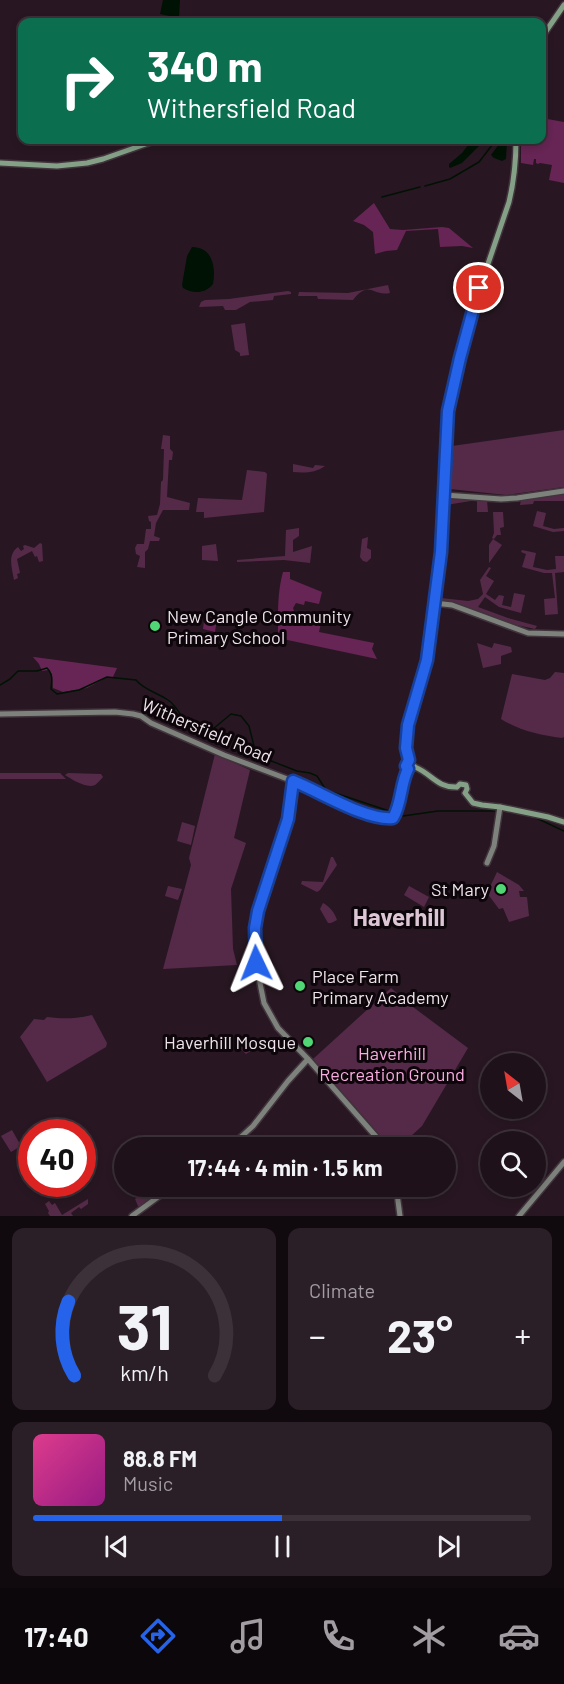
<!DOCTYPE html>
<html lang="en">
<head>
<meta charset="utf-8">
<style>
	body { margin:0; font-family:Barlow,sans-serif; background:#2b1f27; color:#f1f3f6; height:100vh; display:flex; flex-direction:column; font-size:22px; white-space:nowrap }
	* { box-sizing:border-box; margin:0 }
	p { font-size:20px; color:#a19da2 }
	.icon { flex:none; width:33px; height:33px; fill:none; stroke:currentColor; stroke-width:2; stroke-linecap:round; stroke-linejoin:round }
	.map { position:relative; height:1216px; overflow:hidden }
	.panel { display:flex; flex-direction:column; gap:12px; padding:12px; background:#10090e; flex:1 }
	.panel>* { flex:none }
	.top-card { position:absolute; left:18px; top:18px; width:528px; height:126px; border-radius:12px; box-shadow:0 3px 9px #0003,0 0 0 2px #3c3139; background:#0b6e4f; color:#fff; overflow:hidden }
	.needle { width:39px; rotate:329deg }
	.buttons { position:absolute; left:480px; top:1053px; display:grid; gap:12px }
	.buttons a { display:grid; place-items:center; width:66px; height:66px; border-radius:50%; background:#1e111a; box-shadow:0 3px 9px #0003,0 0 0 2px #3c3139; font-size:30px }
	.speed { position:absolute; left:18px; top:1119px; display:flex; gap:12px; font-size:30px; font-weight:700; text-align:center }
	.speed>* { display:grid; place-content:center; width:78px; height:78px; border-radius:50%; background:#1e111a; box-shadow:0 3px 9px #0003,0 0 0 2px #3c3139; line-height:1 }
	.speed .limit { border:9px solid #d22; background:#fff; color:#111 }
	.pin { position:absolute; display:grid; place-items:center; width:51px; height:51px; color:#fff; margin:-26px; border:3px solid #fff; border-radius:50%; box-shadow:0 2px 6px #0007 }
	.me { position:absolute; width:66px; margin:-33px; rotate:358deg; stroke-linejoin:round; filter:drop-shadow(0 0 4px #0008) }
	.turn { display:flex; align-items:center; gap:21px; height:126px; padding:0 30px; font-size:27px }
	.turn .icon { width:78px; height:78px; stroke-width:2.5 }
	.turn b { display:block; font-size:42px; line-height:51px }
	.big { font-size:45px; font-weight:700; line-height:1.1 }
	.panel .widget { flex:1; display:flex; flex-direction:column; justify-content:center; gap:9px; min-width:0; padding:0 21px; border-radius:12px; background:#2b1f27 }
	.panel .dial { align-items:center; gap:0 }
	.dial svg { height:156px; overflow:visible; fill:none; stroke:#3c3139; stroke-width:7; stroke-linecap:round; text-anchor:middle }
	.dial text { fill:#f1f3f6; stroke:none }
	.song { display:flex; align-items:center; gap:18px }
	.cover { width:72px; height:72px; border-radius:9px; background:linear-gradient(135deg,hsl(330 70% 55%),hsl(310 70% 35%)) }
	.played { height:6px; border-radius:3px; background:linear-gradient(90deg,#2563eb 50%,#3c3139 50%) }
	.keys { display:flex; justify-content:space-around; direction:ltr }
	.heat { display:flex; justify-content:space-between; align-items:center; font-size:33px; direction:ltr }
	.panel .tiles { flex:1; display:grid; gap:12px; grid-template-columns:1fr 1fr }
	.widget:last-child { grid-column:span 2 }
	.trip { position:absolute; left:114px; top:1137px; width:342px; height:60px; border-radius:30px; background:#1e111a; box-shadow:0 3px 9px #0003,0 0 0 2px #3c3139; font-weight:700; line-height:60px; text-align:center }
	.tab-bar { display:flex; height:96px; justify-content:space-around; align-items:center; background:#0c070a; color:#a19da2 }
	.tab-bar .icon { width:42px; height:42px }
	.tab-bar .selected { color:#2563eb }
	.tab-bar b { font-size:27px; color:#f1f3f6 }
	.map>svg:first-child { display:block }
</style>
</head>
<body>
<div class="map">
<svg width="564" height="1216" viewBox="0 0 564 1216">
	<rect width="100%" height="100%" fill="#281722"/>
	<path fill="#552a48" d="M 388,285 L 390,293 C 372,297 370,279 353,300 L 318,299 L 317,296 L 298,296 L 299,292 L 348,293 Z
		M 288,291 L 291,292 L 291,294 L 274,296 L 273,300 L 250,302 L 236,310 L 225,310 L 223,306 L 199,307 L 201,302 L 205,300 L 229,299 Z
		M 245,323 L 249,355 L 240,356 L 240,353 L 235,350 L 231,325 Z
		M 564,430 L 564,487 L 506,495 L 450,489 L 452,446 Z
		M 163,435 L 170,436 L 170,449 L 173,452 L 172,460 L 169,460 L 167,497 L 190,503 L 189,510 L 163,510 L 156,523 L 154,536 L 160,538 L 159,541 L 150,541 L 148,549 L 145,552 L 145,568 L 137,567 L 140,556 L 136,554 L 135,548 L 137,544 L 144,544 L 146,529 L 151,529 L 151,522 L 149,521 L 148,516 L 157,515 L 160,504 L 161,482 L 163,480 L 164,449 L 161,449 Z
		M 293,464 L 313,468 L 315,465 L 325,466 C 315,473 305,473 293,472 Z
		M 247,470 L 265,472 L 267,474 L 264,512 L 204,518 L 204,512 L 196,512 L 198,498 L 242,500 Z
		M 564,492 L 564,501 L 534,501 L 533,504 L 520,505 L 521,500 Z
		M 452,497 L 487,500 L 488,512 L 477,512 L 477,500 L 446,505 L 448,499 Z
		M 537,511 L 546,513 L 543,526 L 554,529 L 564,528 L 564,531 L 553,532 L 533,526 Z
		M 493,512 L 503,512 L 504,527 L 500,528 L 501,535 L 497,535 L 494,539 L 492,538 L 494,533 Z
		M 299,528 L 299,536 L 293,540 L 293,552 L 312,546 L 310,563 L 284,560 L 237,562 L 237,560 L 285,556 L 286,530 Z
		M 368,537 L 367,548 L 371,550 L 371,558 L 367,562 L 363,561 L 360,557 L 362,539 Z
		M 493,539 L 502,545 L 489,563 L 489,545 Z
		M 40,543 L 42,544 L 43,561 L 39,562 L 37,556 L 35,557 L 32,551 L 17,559 L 20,573 L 17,574 L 18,578 L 14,580 C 12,568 7,555 18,547 L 21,551 L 24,549 L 23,546 L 25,545 L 34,548 Z
		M 216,544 L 218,561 L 202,560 L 202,546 Z
		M 522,550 L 536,553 L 533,567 L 547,570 L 556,569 L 555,556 L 564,556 L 564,572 L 555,573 L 558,614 L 545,615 L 544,599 L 555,598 L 552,573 L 544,573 L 522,567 L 526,554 L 521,552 Z
		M 489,567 L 491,568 L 486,576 L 494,581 L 486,594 L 495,600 L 499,595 L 504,596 L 502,605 L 511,607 L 514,593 L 525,595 L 521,613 L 499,607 L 485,597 L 478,607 L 508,618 L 537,626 L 535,629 L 508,623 L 461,605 L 442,601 L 441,598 L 468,601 L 478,599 L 483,594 L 480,580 Z
		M 477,643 L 492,648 L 494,643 L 511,647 L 512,652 L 501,656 L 501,664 L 483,668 Z
		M 555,672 L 564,673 L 564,737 L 562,738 C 540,735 520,731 501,719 L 512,674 L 545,680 L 550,678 Z
		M 215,754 L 250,770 L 234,838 L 246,843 L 231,889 L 233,949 L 237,965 L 163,969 L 191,865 L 189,858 Z
		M 0,773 L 60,773 L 66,779 L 0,779 Z
		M 68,773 L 101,774 L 103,777 C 101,779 97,784 95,785 C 87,789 71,779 65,775 Z
		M 182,822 L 195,826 L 191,845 L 177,841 Z
		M 331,857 L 333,857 L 337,865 L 320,890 L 317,892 L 301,884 L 302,881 L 323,882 Z
		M 497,872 L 519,885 L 524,891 L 519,891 L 520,897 L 527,897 L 529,916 L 509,922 L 503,908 L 499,909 L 487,893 Z
		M 168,886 L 182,889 L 178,900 L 165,896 Z
		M 409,886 L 429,897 L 424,907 L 404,895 Z
		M 323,903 C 329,906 335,913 337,920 L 331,923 L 328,923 L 320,909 Z
		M 391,988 L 413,1007 L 468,1048 L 422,1126 L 398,1148 L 390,1147 L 313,1059 Z
		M 92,1015 L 107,1043 L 106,1047 L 47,1082 L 20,1037 L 34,1019 L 44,1020 L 47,1017 C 63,1019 76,1019 92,1015 Z
		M 234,1043 L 263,1043 L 246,1054 Z
		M 12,1130 L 21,1146 L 11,1152 L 1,1136 Z
		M 152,1187 L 168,1187 L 140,1206 L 138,1206 L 135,1199 Z
		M 88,1199 L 88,1204 L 81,1209 L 79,1207 L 71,1213 L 73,1216 L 50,1216 L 48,1213 L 49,1211 L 45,1204 L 49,1201 L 52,1205 L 55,1203 L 62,1215 Z"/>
	<path fill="#662554" d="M 542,118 L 564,122 L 564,183 L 549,180 L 552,165 L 540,163 L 538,164 L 536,163 L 536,159 L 534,159 L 533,165 L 521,163 L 521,140 L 542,140 Z
		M 374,203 L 390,229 L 403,230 L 442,227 L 449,228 L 473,248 L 462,246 L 440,247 L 438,229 L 406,231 L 397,250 L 386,251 L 375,254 L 373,232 L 364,225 L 353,221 Z
		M 283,572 L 290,572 L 290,579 L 322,592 L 319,604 L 305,601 L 304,605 L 296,603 L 293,608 L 296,617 L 321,623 L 319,632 L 374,643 L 372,649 L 377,659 L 278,638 C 278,616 277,593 283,572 Z
		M 205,613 L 218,613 L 215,632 L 203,629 Z
		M 33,657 L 34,657 L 117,668 L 113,677 L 106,678 L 87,688 L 63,692 L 53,688 L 52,674 L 48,670 L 42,671 L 39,664 Z"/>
	<path fill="#001204" d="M 163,0 L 180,0 L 179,18 L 160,14 Z
		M 472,140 L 485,140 L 462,163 L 450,168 L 449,167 L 449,164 L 462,153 Z
		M 502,140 L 507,140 L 506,159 L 502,161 L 494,158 L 491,155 Z
		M 192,247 C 213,247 216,268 213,284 C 205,294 193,294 183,288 L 182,285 L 187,256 Z"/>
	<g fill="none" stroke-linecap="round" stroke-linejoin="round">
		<path stroke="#001204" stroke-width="1.5" d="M 425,186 L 450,179 L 479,162 L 496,140
			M 382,197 L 420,187
			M 0,685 L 10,679 L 18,671 L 37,671 L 47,668 C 53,674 52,681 51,689 L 57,694 L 79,690 L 107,677 L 136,680 C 144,690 158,693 168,700 C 180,708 180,720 194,728 C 200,730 207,729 213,729 L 231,714 L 241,716 L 249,726 L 255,750 L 261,757 L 297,771 L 310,773 L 317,776 L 326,790 L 389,811
			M 403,816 L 438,811 L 498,811
			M 532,816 L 564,831"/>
		<g stroke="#41343c" stroke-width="8">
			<path id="secondary" d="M 444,495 L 501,499 L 517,498 L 564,491
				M 434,603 L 452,605 L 528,633 L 564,634
				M 0,714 L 115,712 L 133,714 L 141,716 L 151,723 L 224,755 L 298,783 L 364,813 L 387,819 L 393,818 C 401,803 400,785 408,769
				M 293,781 L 288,819 L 258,911 L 255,928 L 256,963 L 264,1003 L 278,1028 L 308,1059 L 386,1148
				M 487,863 L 494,846 L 500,807
				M 229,1148 L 253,1126 L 288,1081 L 308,1059
				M 396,1186 L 400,1216
				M 132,1216 L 173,1186
				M 519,1216 L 564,1162"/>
		</g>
		<g stroke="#41343c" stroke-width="8">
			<path id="primary" d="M 542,37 L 564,5
				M 172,140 L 177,141 L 183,140
				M 0,163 L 57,166 L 87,163 L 103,159 L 157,140
				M 415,767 L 410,770 L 406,766 L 409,760 L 406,749 L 407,725 L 427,660 L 441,552 L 448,411 L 473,308 L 509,202 C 514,181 516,161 516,140
				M 415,767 C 432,774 437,788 457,787
				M 457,787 L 460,784 L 466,785 L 467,789 L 465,793
				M 465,793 L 473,803 L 482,805 L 500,807 L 548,817 L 564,822"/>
		</g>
		<use href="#secondary" stroke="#7e827c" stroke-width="5"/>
		<use href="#primary" stroke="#84a087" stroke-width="5"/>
	</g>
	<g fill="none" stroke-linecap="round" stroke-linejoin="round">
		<g stroke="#184099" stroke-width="15">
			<path id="route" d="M 256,963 L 255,928 L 258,911 L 288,819 L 293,781 C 319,791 366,821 393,818 C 402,803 400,785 408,769 L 406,766 L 409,760 L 406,748 L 408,725 L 427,660 L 441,552 L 448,411 L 460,358 L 479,288"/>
		</g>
		<use href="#route" stroke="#2563eb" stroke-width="10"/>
	</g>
	<g fill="#50d674" stroke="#0c0509" stroke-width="2">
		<circle cx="155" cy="626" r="6"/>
		<circle cx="501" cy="889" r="6"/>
		<circle cx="300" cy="986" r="6"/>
		<circle cx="308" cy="1042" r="6"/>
	</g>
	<g text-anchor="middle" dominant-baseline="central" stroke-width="6" stroke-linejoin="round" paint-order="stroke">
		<g font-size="18" fill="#f0e4ec" stroke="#0c0509" text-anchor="start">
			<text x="167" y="616">New Cangle Community<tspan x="167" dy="21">Primary School</tspan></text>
			<text x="489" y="889" text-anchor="end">St Mary</text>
			<text x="312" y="976">Place Farm<tspan x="312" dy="21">Primary Academy</tspan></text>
			<text x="296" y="1042" text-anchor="end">Haverhill Mosque</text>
		</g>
		<g font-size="18" fill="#f0e4ec" stroke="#0c0509">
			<text transform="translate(207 730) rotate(23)">Withersfield Road</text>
		</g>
		<g font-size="18" fill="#faace0" stroke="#0c0509">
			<text x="392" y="1053">Haverhill<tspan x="392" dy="21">Recreation Ground</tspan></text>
		</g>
		<g font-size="24" font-weight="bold" fill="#dcc5d4" stroke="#0c0509">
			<text x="399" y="916">Haverhill</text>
		</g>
	</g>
</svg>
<div class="buttons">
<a><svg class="needle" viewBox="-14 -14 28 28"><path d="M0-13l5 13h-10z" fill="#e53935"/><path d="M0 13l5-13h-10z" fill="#a19da2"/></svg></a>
<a><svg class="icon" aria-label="search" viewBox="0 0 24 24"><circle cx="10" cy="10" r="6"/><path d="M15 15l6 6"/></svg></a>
</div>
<div class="speed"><div class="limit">40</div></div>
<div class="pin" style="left:479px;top:288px;background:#d93025"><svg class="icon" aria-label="arrive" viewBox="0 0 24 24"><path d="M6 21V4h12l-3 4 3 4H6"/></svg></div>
<svg class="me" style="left:256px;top:963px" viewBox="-20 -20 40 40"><path d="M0-17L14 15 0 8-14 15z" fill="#2563eb" stroke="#fff" stroke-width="4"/></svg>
<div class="trip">17:44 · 4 min · 1.5 km</div>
<div class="top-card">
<div class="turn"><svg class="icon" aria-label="right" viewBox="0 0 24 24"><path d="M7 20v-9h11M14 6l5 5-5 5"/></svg><div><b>340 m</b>Withersfield Road</div></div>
</div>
</div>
<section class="panel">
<div class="tiles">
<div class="widget dial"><svg viewBox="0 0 100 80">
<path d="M14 69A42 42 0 1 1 86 69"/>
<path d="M14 69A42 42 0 0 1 11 31" stroke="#2563eb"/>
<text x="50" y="56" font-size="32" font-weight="700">31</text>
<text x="50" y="72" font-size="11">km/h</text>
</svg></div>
<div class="widget"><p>Climate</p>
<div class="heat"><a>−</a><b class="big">23°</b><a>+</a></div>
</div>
<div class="widget">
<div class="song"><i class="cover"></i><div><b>88.8 FM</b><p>Music</p></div></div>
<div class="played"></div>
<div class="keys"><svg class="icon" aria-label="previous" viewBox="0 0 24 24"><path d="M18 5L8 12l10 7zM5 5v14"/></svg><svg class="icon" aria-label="pause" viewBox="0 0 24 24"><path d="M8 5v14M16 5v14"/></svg><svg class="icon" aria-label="next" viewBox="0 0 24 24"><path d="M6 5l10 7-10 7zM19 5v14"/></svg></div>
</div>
</div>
</section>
<nav class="tab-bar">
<b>17:40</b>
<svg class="icon selected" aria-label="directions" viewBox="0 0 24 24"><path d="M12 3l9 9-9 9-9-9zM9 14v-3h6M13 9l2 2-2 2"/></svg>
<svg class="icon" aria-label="music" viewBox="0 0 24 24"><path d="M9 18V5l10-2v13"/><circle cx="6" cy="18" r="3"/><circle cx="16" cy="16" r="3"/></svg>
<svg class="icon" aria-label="phone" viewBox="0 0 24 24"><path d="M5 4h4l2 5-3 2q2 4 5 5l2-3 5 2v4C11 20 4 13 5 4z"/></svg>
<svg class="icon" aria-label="climate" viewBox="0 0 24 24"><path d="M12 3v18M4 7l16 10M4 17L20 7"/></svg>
<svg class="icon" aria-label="car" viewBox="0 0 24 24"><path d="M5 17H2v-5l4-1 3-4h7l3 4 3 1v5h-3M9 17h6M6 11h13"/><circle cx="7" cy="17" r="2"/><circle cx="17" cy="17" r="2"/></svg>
</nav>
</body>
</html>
